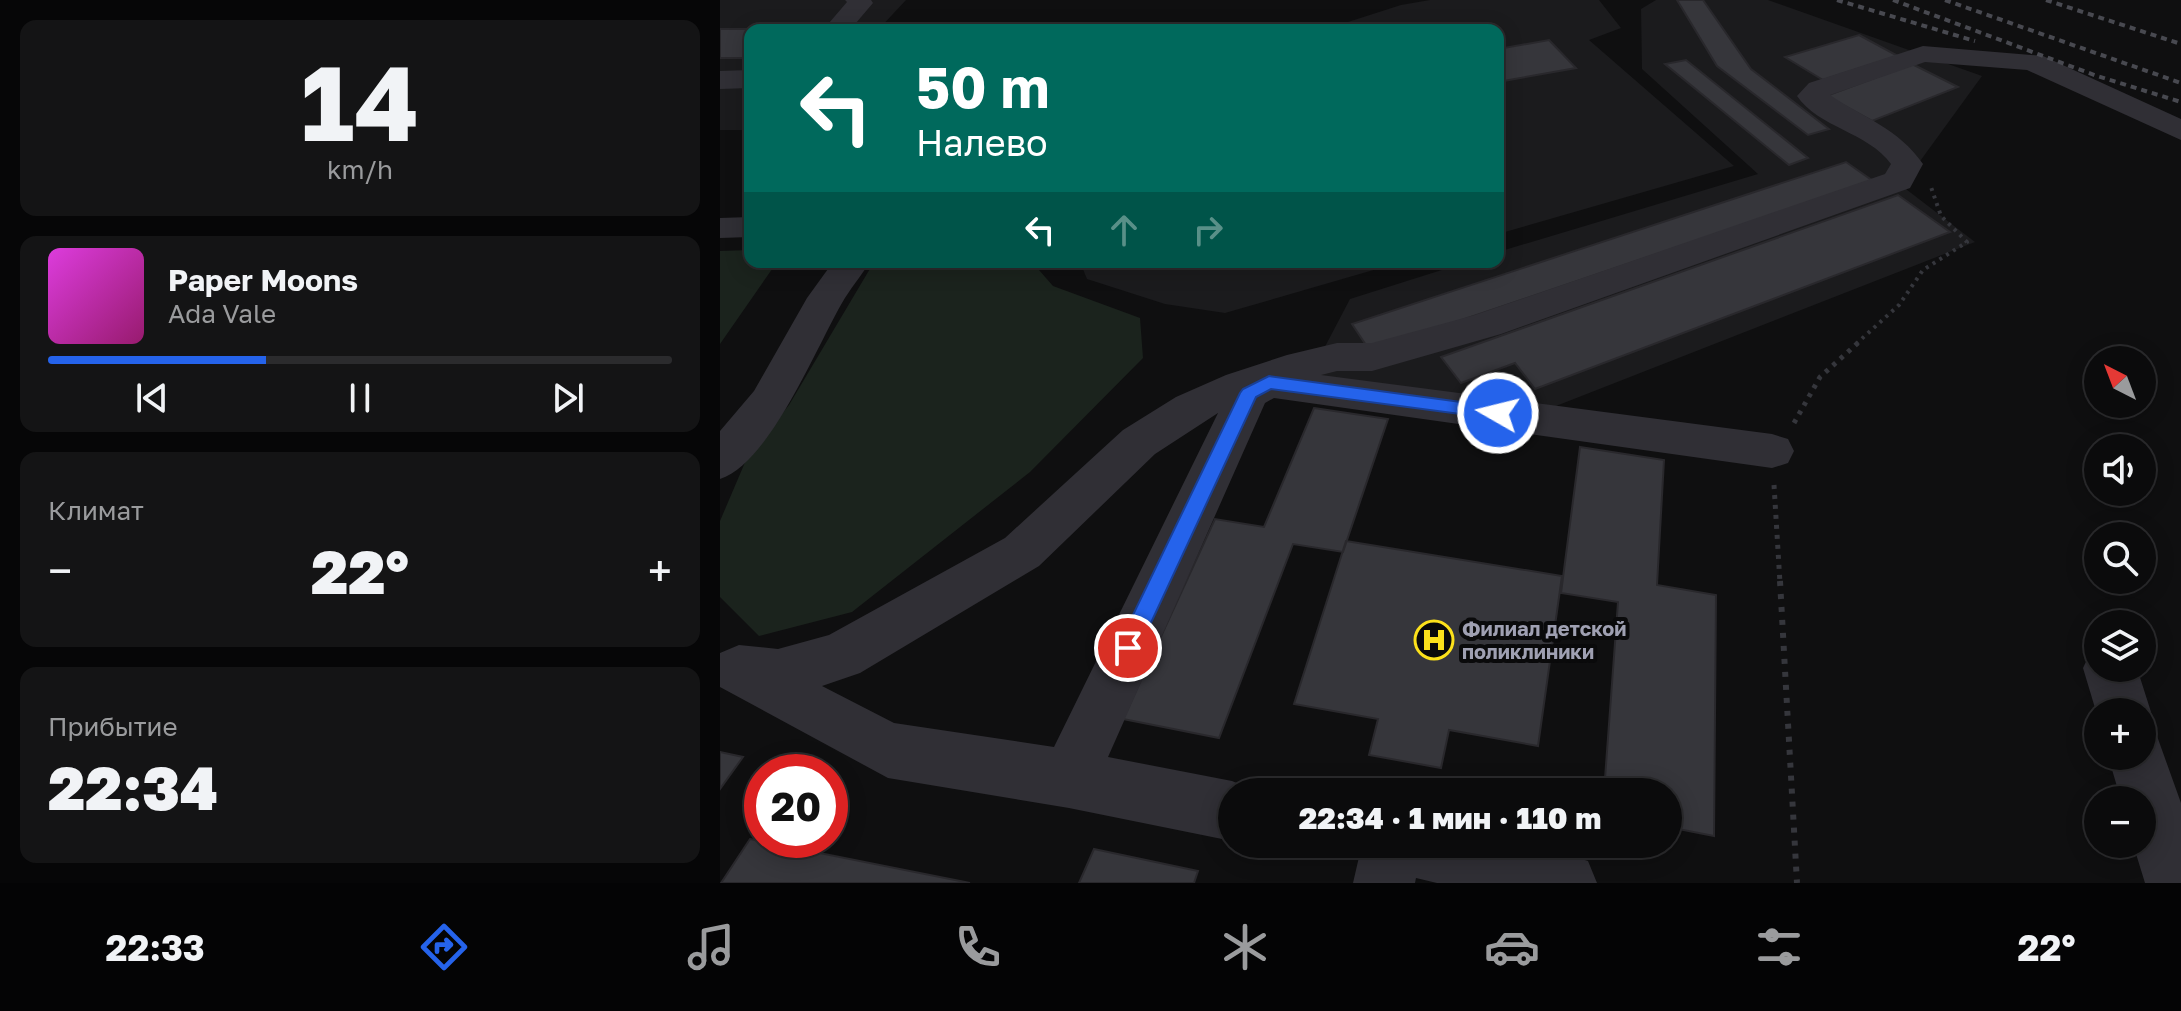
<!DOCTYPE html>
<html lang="ru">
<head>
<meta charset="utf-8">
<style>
	body { margin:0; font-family:"Golos Text",sans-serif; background:#141415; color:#f1f3f6; height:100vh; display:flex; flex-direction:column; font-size:30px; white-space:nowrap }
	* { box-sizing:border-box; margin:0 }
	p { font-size:26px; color:#9a9b9d }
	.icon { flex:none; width:44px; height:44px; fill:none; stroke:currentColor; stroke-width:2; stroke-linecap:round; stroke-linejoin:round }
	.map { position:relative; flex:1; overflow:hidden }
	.details { display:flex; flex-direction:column; gap:20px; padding:20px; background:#060607; width:720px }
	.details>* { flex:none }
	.hud { position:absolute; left:24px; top:24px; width:760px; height:244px; border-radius:16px; box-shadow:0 4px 20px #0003,0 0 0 2px #2b2b2d; background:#00695c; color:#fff; overflow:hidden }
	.needle { width:52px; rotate:318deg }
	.controls { position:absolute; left:1364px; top:346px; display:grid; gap:16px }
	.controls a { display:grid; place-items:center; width:72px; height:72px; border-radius:50%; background:#0b0b0c; box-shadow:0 4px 20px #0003,0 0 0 2px #2b2b2d; font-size:40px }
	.speed { position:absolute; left:24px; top:754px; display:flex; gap:16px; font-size:40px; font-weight:700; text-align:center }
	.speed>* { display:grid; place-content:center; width:104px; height:104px; border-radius:50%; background:#0b0b0c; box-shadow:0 4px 20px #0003,0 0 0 2px #2b2b2d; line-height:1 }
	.speed .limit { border:12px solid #d22; background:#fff; color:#111 }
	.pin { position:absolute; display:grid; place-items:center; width:68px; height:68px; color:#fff; margin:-34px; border:4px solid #fff; border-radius:50%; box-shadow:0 2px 8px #0007 }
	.me { position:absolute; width:88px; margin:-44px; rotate:278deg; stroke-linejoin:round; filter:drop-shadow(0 0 6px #0008) }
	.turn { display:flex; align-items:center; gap:28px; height:168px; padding:0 40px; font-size:36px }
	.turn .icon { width:104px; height:104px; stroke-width:2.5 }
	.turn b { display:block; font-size:56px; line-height:68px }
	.lanes { display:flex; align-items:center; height:76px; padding:0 40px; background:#0003; justify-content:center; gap:40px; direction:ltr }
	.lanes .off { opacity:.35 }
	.big { font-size:60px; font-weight:800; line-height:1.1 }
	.details .tile { flex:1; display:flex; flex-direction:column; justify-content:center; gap:12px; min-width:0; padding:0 28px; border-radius:16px; background:#141415 }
	.details .dial { align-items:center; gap:0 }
	.dial b { font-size:104px; line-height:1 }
	.song { display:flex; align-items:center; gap:24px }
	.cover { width:96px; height:96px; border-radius:12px; background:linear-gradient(135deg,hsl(300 70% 55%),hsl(320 70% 35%)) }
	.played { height:8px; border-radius:4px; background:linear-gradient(90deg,#2563eb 35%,#2b2b2d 35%) }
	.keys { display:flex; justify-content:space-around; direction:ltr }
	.heat { display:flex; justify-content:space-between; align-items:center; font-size:44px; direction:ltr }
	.trip { position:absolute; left:498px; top:778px; width:464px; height:80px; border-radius:40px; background:#0b0b0c; box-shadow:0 4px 20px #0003,0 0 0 2px #2b2b2d; font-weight:800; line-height:80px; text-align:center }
	.menu { display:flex; height:128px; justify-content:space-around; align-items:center; background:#040405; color:#9a9b9d }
	.menu .icon { width:56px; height:56px }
	.menu .current { color:#2563eb }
	.menu b { font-size:36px; color:#f1f3f6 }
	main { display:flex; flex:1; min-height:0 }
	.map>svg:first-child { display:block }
</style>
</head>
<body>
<main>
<section class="details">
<div class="tile dial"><b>14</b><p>km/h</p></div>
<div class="tile">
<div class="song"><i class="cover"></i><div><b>Paper Moons</b><p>Ada Vale</p></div></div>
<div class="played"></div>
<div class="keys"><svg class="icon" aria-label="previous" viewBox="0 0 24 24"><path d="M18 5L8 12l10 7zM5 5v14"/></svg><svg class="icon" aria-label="pause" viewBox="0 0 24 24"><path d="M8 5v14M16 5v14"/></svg><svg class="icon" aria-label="next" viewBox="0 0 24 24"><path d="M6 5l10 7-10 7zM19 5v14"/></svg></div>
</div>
<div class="tile"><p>Климат</p>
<div class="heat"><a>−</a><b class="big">22°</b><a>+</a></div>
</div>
<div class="tile"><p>Прибытие</p><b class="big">22:34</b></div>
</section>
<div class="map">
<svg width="1461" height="883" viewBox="0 0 1461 883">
	<rect width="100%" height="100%" fill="#0f0f10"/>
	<path fill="#1b1b1d" d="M 0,0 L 186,0 L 158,30 L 30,30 L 30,130 L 0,130 Z
		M 710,0 L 879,0 L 901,28 L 869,40 L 1014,166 L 778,234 L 778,30 L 603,30 L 681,5 Z
		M 936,0 L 1048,0 L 1262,76 L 1182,186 L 1255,242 L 813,415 L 588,379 L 630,299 L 747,262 L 778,262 L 778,252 L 1038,174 L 922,69 L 921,9 Z
		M 360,262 L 681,262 L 505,313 L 445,304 L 367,279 Z"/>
	<path fill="#1b231d" d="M 30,250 L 30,262 L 57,262 L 0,344 L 0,251 Z
		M 154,262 L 312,262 L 333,286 L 420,318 L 423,358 L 310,472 L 132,612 L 39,636 L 0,597 L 0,521 L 26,460 L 69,405 Z"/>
	<path fill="#36363b" stroke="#29282c" stroke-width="2" d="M 957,0 L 983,0 L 1031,69 L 1109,129 L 1088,135 L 997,66 Z
		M 0,29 L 102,29 L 30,30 L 30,58 L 0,58 Z
		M 1139,35 L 1178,56 L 1103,80 L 1065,57 Z
		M 829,40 L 856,68 L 778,82 L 778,49 Z
		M 966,60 L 1088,158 L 1069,165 L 945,64 Z
		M 1192,64 L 1238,87 L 1152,121 L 1106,96 Z
		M 1126,162 L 1153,181 L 650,351 L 632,324 Z
		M 1178,195 L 1230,232 L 815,389 L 795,363 L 741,383 L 721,357 Z
		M 594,408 L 668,419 L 623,552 L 573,544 L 499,738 L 403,719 L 495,519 L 544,527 Z
		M 860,447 L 944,460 L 937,585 L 996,595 L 994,836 L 948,827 L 948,792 L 884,792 L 898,602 L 841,593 Z
		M 626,541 L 842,576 L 818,746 L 729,730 L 721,768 L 649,755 L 658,719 L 574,704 Z
		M 0,752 L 23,757 L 0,789 Z
		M 30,839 L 250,883 L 1,883 Z
		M 374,849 L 478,871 L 474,883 L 359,883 Z"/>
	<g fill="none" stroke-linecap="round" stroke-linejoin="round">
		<path stroke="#35363c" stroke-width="4" stroke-dasharray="3 5" stroke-linecap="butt" d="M 1136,344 L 1179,305 L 1203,270 L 1247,242 L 1221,216 L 1211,187"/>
		<path stroke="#35363c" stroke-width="5" stroke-dasharray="4 6" stroke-linecap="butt" d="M 1074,423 L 1100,377 L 1139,342
			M 1054,485 L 1060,583"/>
		<path stroke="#35363c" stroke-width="6" stroke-dasharray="5 8" stroke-linecap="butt" d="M 1060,581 L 1077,883"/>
		<path fill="#302f35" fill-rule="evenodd" d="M 125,0 L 151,0 L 153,3 L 130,30 L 103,30 L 127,2 Z
			M 1203,46 L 1323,56 L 1461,119 L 1461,140 L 1307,70 L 1205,62 L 1110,95 C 1144,118 1179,129 1203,164 L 1190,188 L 781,334 L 652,371 L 617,371 L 601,375 L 1052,434 L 1068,439 L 1074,451 L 1068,463 L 1052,468 L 554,398 L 545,403 L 388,757 L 512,781 L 533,790 L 512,792 L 512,841 L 349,808 L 168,778 L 0,687 L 0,653 L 19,645 L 58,649 L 109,635 L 285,538 L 403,430 L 456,397 L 506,375 L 567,355 L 617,343 L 652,343 L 755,315 L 1165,174 L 1171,164 C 1148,132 1099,128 1077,96 L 1089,83 ZM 498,413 L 334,747 L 174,723 L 102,686 L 140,673 L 319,566 L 435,454 Z
			M 30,70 L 30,88 L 0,89 L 0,71 Z
			M 30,217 L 30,237 L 0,238 L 0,218 Z
			M 113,262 L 150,262 C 141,276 130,289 122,303 C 96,348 49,464 0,479 L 0,431 L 34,391 L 87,298 Z
			M 1378,648 L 1378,668 L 1417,668 L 1431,712 L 1423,730 L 1437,736 L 1461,803 L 1461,883 L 1425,883 L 1413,844 L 1422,844 L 1422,800 L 1401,800 L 1388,756 L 1422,756 L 1422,712 L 1378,712 L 1378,718 L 1363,668 L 1371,651 Z
			M 642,844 L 813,844 L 868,861 L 877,883 L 717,883 L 696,878 L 695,883 L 633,883 Z"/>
		<path stroke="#484950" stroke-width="4" stroke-dasharray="6 5" stroke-linecap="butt" d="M 1117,0 L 1255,41
			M 1173,0 L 1377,76 L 1461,102
			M 1225,0 L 1461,83
			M 1326,0 L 1461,44"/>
	</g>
	<path fill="#2563eb" stroke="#184099" stroke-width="2" d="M 549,376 L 778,407 L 786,413 L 778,419 L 551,389 L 536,397 L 416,655 L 408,658 L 400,655 L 397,648 L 520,393 L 523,389 Z"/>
	<defs>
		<g id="hospital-ring" transform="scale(2)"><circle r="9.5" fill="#0a0a0b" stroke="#fce11b" stroke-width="1.5"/><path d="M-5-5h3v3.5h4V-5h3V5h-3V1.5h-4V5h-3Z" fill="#fce11b"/></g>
	</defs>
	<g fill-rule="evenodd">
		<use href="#hospital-ring" x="714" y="640"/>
	</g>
	<g text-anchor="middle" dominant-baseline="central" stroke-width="8" stroke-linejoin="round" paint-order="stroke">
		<g font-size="20" font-weight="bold" fill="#9fa0b2" stroke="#0a0a0b" text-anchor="start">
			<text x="742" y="628">Филиал детской<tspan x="742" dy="23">поликлиники</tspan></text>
		</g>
	</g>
</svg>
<div class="controls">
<a><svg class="needle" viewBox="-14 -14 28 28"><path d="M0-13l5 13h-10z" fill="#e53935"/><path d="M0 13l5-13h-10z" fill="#9a9b9d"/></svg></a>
<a><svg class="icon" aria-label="sound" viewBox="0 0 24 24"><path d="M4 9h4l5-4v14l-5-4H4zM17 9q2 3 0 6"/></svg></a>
<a><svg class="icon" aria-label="search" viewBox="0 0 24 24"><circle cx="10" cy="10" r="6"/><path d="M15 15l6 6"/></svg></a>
<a><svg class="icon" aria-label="layers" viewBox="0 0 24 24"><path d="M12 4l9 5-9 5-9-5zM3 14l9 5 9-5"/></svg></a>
<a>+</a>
<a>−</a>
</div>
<div class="speed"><div class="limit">20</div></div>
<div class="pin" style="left:408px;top:648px;background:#d93025"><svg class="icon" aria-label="arrive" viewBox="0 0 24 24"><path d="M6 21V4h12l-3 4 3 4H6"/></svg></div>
<svg class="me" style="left:778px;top:413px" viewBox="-20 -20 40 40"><circle r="17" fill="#2563eb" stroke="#fff" stroke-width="3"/><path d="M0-11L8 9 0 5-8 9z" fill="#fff"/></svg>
<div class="trip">22:34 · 1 мин · 110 m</div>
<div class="hud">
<div class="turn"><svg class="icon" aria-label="left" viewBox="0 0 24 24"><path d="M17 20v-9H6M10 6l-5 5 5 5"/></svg><div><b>50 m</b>Налево</div></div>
<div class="lanes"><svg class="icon" aria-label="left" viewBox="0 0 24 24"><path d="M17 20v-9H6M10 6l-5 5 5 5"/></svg><svg class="icon off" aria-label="ahead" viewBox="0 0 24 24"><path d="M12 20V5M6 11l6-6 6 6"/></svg><svg class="icon off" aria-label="right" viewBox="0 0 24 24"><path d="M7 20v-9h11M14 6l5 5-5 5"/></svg></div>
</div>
</div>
</main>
<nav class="menu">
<b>22:33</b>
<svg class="icon current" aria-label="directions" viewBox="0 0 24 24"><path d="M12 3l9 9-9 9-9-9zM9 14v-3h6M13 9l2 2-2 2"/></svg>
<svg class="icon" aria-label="music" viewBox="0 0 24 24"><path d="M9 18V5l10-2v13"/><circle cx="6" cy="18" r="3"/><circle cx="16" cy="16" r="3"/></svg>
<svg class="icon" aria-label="phone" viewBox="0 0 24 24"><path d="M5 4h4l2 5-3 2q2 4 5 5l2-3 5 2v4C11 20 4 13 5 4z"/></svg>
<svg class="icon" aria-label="climate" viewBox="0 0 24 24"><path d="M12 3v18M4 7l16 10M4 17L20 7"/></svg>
<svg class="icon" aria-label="car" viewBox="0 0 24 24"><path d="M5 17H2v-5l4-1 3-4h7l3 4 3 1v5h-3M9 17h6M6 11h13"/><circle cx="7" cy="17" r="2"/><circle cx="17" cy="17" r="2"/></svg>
<svg class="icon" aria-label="filters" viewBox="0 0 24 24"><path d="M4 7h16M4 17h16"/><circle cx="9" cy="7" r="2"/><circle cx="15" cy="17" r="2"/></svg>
<b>22°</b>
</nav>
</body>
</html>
